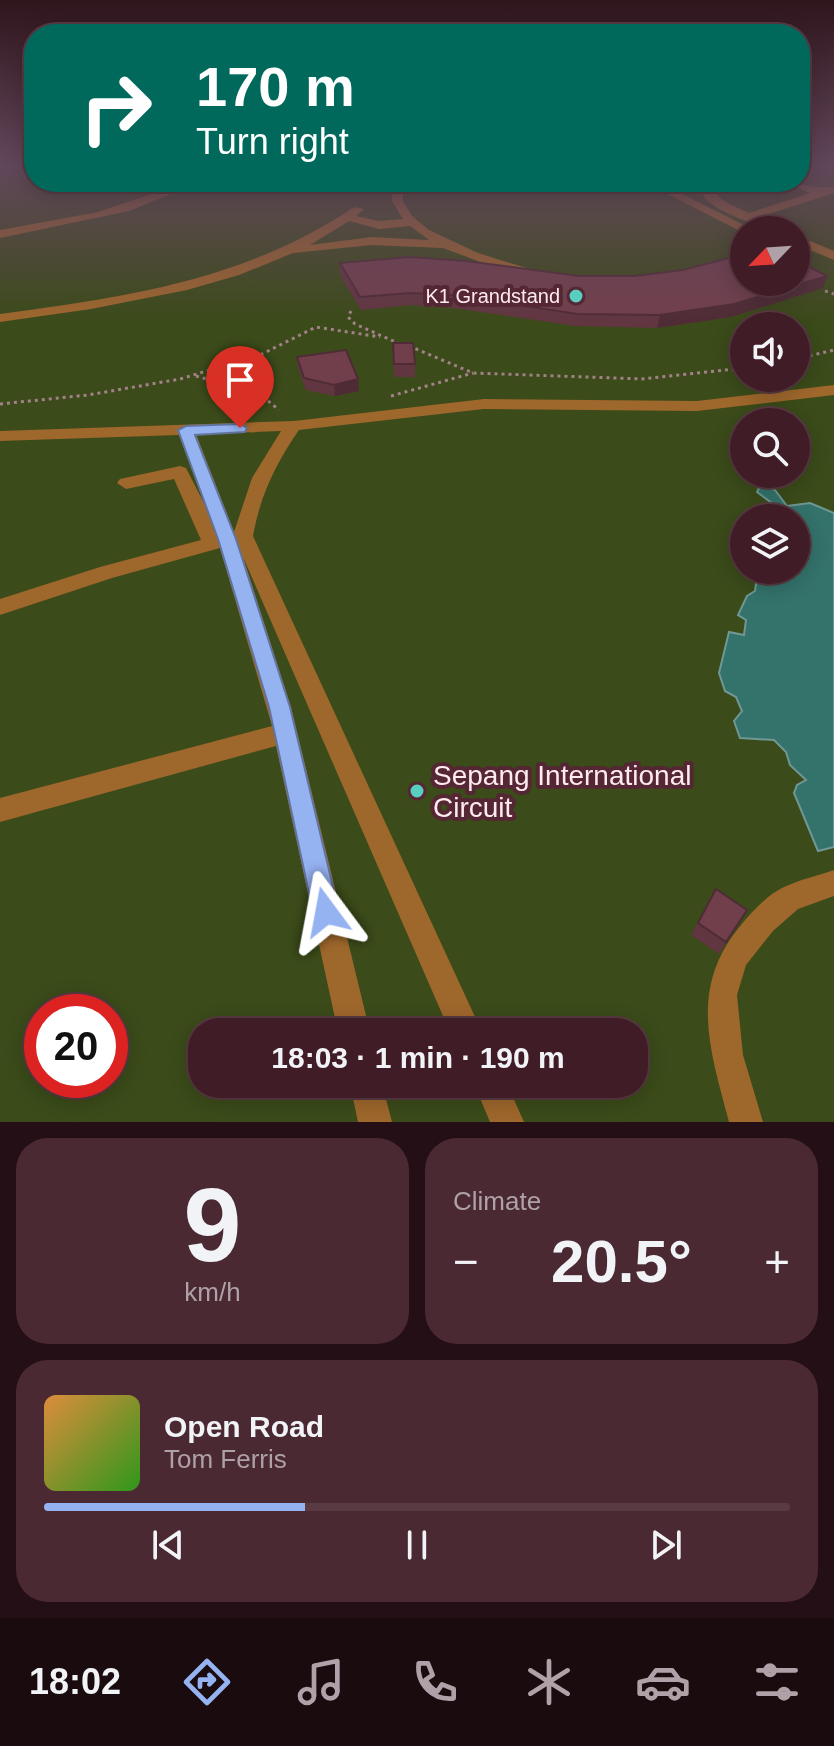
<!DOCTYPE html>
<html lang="en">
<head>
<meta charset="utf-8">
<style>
	body { margin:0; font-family:Helvetica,sans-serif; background:#4b2932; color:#f1f3f6; height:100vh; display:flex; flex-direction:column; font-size:30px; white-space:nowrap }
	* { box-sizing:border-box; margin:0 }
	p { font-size:26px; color:#aea1a7 }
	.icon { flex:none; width:44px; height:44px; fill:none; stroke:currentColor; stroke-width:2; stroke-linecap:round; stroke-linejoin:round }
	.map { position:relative; height:1122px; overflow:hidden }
	.details { display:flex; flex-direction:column; gap:16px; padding:16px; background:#230f15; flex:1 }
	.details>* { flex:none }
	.banner { position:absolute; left:24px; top:24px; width:786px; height:168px; border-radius:32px; box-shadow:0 4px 20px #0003,0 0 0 2px #593a43; background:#00695c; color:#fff; overflow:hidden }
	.needle { width:52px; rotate:245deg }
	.controls { position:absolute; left:730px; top:216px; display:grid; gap:16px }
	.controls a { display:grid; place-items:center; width:80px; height:80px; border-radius:50%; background:#401c26; box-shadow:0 4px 20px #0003,0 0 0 2px #593a43; font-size:40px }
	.speed { position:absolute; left:24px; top:994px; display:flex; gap:16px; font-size:40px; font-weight:700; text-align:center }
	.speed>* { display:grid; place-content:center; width:104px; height:104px; border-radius:50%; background:#401c26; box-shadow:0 4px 20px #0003,0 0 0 2px #593a43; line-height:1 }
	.speed .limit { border:12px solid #d22; background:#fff; color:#111 }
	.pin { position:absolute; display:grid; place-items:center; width:68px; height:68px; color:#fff; margin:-82px -34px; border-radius:50% 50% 50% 0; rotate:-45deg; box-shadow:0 0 8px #0007 }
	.pin .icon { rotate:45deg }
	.me { position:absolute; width:88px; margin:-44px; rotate:347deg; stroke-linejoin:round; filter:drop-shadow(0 0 6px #0008) }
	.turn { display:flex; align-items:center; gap:28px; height:168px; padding:0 40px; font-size:36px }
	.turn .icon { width:104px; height:104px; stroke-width:2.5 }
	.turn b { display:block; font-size:56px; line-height:68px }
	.big { font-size:60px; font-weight:600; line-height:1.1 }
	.details .tile { flex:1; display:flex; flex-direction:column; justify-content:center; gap:12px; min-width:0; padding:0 28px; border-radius:32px; background:#4b2932 }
	.details .dial { align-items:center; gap:0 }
	.dial b { font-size:104px; line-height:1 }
	.song { display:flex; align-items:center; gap:24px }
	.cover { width:96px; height:96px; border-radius:12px; background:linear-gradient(135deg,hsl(30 70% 55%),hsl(110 70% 35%)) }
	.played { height:8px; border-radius:4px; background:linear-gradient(90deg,#95b2f1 35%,#593a43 35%) }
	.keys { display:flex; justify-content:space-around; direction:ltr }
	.heat { display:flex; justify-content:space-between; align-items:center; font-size:44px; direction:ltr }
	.details .tiles { flex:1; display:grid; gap:16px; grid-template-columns:1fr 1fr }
	.tile:last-child { grid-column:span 2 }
	.trip { position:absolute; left:188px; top:1018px; width:460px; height:80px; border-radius:32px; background:#401c26; box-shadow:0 4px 20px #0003,0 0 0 2px #593a43; font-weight:600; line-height:80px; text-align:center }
	.tabs { display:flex; height:128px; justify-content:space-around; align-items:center; background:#1a0b0f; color:#aea1a7 }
	.tabs .icon { width:56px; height:56px }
	.tabs .active { color:#95b2f1 }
	.tabs b { font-size:36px; color:#f1f3f6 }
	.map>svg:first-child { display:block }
</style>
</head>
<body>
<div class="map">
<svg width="834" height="1122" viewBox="0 0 834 1122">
	<rect width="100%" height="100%" fill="#552633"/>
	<path fill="#3b4b19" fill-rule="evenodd" d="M 0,166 L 34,166 L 34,182 L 800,182 L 800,166 L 834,166 L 834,1122 L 0,1122 ZM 744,230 L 796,230 L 796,282 L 744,282 ZM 744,326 L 796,326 L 796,378 L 744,378 ZM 744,422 L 796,422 L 796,474 L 744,474 ZM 744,518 L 796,518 L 796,570 L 744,570 ZM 42,1012 L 110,1012 L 110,1080 L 42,1080 ZM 202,1032 L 634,1032 L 634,1084 L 202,1084 Z"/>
	<path fill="#33736b" stroke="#709793" stroke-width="2" d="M 766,487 L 775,490 L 787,506 L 810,503 L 834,513 L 834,847 L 818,851 L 794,793 L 797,785 L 806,780 L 790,765 L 786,752 L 774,740 L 740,738 L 734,721 L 742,711 L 736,697 L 725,691 L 719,673 L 729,632 L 744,635 L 746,620 L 738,615 L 747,596 L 755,591 L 758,570 L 796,570 L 796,518 L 766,518 L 785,513 L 757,492 L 759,488 Z"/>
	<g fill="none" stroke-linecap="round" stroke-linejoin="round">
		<path stroke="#a38189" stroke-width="3" stroke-dasharray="3 4" stroke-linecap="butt" d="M 825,291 L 834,294
			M 351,311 L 348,317 L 355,324 L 400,344
			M 409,346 L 473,373 L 641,379 L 744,368
			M 796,359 L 834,350
			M 196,376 L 261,395 L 279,410
			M 391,396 L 473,373
			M 0,404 L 88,395 L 180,379 L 260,355 L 316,327 L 380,337"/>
		<path fill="#9e672c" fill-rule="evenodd" d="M 187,182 L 201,182 L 129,211 L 0,238 L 0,230 L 98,212 Z
			M 393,182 L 403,182 L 403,201 L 412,216 L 429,230 L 478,253 L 546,274 L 539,278 L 494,267 L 443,248 L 372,245 L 293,253 L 239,275 L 187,290 L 91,309 L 0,322 L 0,314 C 127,297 246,280 354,207 L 364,209 L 356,216 L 379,221 L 403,219 L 392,201 ZM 349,221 L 379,229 L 410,226 L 429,240 L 372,237 L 310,245 Z
			M 548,182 L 558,182 L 560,186 L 548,192 L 540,192 L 540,188 Z
			M 644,182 L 658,182 L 754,230 L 744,230 L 744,233 Z
			M 701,182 L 711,182 C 715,201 733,205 749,213 L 810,193 L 786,182 C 803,182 817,191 834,186 L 834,193 L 759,217 L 783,230 C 766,230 711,211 703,195 C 702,193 701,183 701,182 Z
			M 796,235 L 834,251 L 834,260 L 796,244 Z
			M 834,385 L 834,395 L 697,411 L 484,409 L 299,430 C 276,463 260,496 253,536 L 482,1032 L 450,1032 L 243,557 L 291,707 L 370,1032 L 338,1032 L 276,746 L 0,822 L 0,798 L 272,726 L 220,548 L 112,578 L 0,615 L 0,599 L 100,567 L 201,540 L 174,479 L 126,489 L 117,483 L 120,479 L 180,466 L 186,468 L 207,509 L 179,435 L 0,441 L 0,431 L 294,421 L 484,399 L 697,401 ZM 281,431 L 252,478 L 234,532 L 196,434 Z
			M 834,870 L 834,896 L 798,909 L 773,931 L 746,965 L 737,995 L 743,1055 L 763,1122 L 729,1122 C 710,1050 688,988 741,925 C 752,912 766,896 782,888 C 798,880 817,876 834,870 Z
			M 350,1084 L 382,1084 L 392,1122 L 358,1122 Z
			M 474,1084 L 507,1084 L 524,1122 L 490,1122 Z"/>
	</g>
	<path fill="#613641" d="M 340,263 L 579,276 L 823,288 L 731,317 L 657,328 L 575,326 L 454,308 L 410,305 L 361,310 L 340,275 Z
		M 393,343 L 415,364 L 415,377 L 394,377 Z
		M 297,357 L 359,391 L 335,396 L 306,390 L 298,368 Z
		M 716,889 L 747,910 L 719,954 L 691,935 Z"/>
	<path fill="#4f2c35" d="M 827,276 L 823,288 L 731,317 L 657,328 L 660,315 Z
		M 358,379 L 359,391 L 335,396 L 334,385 Z"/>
	<path fill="#713f4c" stroke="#4f2c35" stroke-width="2" d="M 744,254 L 744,282 L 796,282 L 796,260 L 827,276 L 734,304 L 660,315 L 577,314 L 455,295 L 410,293 L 360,297 L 340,263 L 410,257 L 466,261 L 579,276 L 634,276 L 683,270 Z
		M 393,343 L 413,343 L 415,364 L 394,364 Z
		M 346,350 L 358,379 L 334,385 L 304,378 L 297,357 Z
		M 716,889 L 747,910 L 726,942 L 698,923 Z"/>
	<linearGradient id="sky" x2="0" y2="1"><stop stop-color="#2f151c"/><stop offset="0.51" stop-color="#62475b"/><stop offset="1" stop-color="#62475b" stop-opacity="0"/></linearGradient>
	<rect width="834" height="323" fill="url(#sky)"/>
	<path fill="#95b2f1" stroke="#61749d" stroke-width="2" d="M 240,424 L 247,428 L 245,432 L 195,435 L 236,539 L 290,707 L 339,912 L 336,921 L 326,925 L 317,921 L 313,912 L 269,707 L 218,539 L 178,430 L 186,426 Z"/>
	<g fill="#58cec0" stroke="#552633" stroke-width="3">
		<circle cx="576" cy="296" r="8"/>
		<circle cx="417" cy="791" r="8"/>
	</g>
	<g text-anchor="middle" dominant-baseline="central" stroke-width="8" stroke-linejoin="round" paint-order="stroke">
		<g font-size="20" fill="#feebef" stroke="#552633" text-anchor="end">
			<text x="560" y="296">K1 Grandstand</text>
		</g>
		<g font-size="28" fill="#feebef" stroke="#552633" text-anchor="start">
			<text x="433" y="775">Sepang International<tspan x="433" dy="32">Circuit</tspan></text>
		</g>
	</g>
</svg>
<div class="controls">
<a><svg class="needle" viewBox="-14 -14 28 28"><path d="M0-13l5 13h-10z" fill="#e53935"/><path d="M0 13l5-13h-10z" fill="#aea1a7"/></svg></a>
<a><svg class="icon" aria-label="sound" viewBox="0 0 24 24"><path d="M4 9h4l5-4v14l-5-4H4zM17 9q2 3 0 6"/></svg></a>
<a><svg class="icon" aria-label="search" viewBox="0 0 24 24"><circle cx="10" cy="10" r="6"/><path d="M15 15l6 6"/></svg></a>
<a><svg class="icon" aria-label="layers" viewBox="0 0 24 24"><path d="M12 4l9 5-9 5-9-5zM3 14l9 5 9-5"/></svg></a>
</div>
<div class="speed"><div class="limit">20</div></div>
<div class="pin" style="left:240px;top:428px;background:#d93025"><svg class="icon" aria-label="arrive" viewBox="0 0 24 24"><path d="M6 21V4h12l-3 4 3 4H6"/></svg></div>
<svg class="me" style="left:326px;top:912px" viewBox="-20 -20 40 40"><path d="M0-17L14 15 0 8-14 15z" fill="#95b2f1" stroke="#fff" stroke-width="4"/></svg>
<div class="trip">18:03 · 1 min · 190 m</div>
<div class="banner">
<div class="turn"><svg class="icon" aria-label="right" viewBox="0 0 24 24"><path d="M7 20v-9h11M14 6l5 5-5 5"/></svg><div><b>170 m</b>Turn right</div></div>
</div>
</div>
<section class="details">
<div class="tiles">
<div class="tile dial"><b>9</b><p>km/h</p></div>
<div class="tile"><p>Climate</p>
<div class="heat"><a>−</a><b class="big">20.5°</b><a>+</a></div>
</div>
<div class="tile">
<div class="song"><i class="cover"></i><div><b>Open Road</b><p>Tom Ferris</p></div></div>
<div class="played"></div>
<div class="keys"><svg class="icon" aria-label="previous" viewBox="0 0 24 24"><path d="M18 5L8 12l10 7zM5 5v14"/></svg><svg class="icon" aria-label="pause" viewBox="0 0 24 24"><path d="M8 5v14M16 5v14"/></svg><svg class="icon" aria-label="next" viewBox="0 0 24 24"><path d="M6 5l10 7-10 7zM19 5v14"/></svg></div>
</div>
</div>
</section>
<nav class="tabs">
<b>18:02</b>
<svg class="icon active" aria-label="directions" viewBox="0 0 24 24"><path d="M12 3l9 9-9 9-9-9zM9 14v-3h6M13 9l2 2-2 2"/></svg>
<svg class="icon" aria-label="music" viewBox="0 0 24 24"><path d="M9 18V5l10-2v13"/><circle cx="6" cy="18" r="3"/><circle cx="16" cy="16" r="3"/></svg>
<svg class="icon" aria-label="phone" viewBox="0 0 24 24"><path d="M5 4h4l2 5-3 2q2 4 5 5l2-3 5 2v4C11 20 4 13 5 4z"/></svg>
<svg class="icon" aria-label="climate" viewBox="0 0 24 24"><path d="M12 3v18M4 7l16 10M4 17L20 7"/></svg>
<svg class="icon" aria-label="car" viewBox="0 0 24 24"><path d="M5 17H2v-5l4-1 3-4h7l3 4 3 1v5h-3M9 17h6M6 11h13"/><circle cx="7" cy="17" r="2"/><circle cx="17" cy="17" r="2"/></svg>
<svg class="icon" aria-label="filters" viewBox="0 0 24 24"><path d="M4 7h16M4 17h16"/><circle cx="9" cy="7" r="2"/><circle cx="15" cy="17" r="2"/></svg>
</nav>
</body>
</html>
